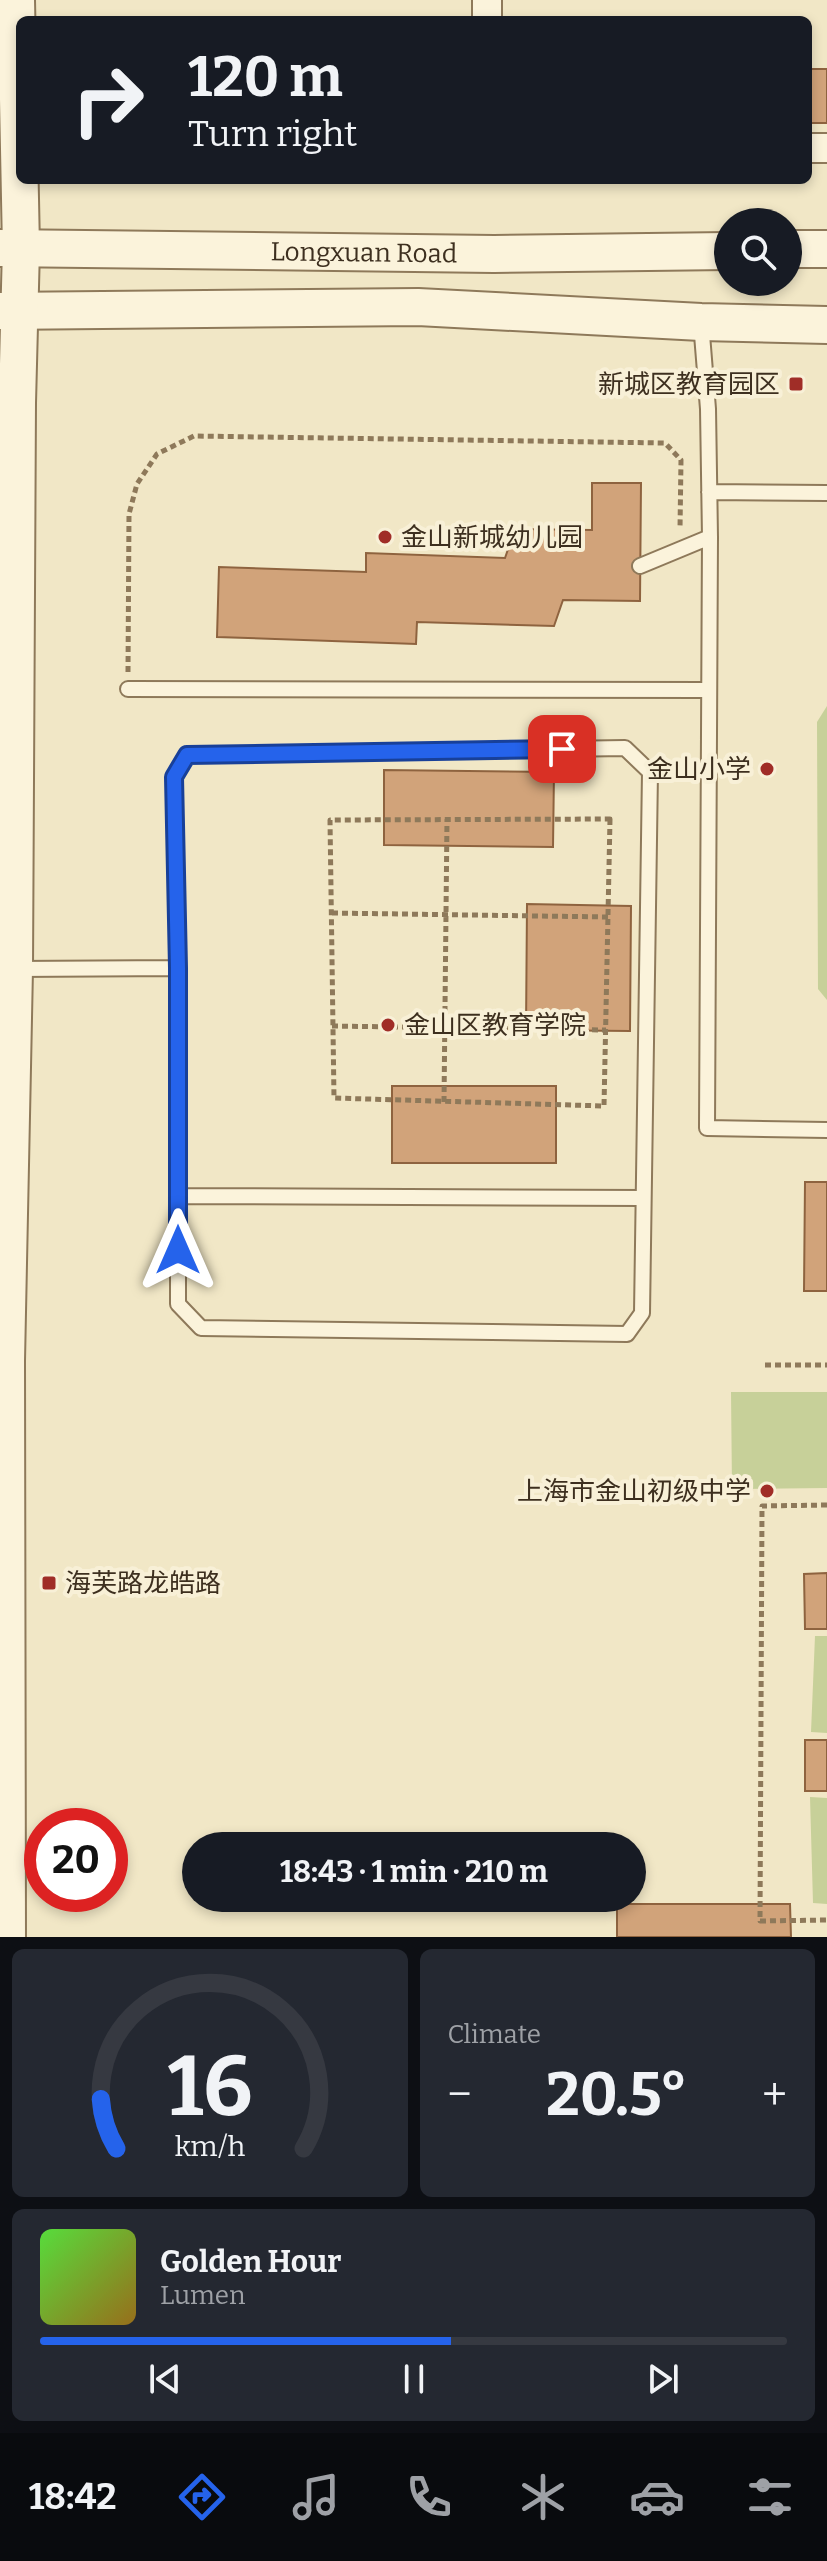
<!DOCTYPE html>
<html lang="en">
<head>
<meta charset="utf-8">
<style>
	body { margin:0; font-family:Bitter,"Noto Sans SC",serif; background:#242831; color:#f1f3f6; height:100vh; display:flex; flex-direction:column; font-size:30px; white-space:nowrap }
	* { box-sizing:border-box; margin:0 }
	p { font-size:26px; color:#9ea1a6 }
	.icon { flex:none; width:44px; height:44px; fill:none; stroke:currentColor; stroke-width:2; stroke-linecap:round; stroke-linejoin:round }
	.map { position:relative; height:1937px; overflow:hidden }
	.details { display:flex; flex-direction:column; gap:12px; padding:12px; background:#0d0f14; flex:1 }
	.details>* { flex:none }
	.top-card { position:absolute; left:16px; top:16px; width:796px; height:168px; border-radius:12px; box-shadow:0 4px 12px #0003; background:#171b24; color:#f1f3f6; overflow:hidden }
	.buttons { position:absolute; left:714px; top:208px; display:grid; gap:16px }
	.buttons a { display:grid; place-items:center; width:88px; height:88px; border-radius:50%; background:#171b24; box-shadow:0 4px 12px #0003; font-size:40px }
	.speed { position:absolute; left:24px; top:1808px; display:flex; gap:16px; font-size:40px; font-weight:700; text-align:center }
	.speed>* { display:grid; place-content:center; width:104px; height:104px; border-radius:50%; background:#171b24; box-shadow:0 4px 12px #0003; line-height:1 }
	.speed .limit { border:12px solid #d22; background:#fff; color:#111 }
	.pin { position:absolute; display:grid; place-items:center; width:68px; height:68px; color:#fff; margin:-34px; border-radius:16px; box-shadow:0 4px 12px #0006 }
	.me { position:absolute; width:88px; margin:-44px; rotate:0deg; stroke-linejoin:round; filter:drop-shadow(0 0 6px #0008) }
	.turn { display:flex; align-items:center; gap:28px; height:168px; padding:0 40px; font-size:36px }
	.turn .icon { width:104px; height:104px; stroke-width:2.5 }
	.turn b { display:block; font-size:56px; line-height:68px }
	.big { font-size:60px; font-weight:700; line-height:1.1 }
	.details .widget { flex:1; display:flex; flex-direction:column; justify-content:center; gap:12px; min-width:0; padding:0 28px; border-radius:12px; background:#242831 }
	.details .dial { align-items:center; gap:0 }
	.dial svg { height:208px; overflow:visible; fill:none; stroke:#363941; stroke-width:7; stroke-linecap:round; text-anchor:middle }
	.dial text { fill:#f1f3f6; stroke:none }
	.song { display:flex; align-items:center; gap:24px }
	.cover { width:96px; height:96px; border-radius:12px; background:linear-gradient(135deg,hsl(110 70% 55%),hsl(40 70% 35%)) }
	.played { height:8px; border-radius:4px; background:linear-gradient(90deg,#2563eb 55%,#363941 55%) }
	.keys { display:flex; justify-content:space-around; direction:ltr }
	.heat { display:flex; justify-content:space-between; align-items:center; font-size:44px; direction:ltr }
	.details .tiles { flex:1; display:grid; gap:12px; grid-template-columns:1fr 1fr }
	.widget:last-child { grid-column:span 2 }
	.trip { position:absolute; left:182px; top:1832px; width:464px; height:80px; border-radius:40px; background:#171b24; box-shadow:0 4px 12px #0003; font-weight:700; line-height:80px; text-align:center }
	.menu { display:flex; height:128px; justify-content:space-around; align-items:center; background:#090b0e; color:#9ea1a6 }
	.menu .icon { width:56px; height:56px }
	.menu .selected { color:#2563eb }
	.menu b { font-size:36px; color:#f1f3f6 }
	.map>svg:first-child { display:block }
</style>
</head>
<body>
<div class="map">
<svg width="827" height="1937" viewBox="0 0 827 1937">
	<rect width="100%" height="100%" fill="#f1e7c6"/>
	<path fill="#c7d099" d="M 827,706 L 827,1000 L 818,989 L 817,722 Z
		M 731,1392 L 827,1392 L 827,1488 L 732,1489 Z
		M 815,1636 L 827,1636 L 827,1733 L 811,1732 Z
		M 810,1797 L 827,1798 L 827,1904 L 813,1903 Z"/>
	<path fill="#d1a37a" stroke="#8e633f" stroke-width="2" d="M 808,69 L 827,69 L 827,123 L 808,123 Z
		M 592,483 L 641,483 L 640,601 L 563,600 L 554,626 L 417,622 L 416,644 L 217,637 L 219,567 L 366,572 L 366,553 L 505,558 L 515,529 L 592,530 Z
		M 384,770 L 554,772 L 553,847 L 384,845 Z
		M 527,904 L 631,906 L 630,1031 L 526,1030 Z
		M 392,1086 L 556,1086 L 556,1163 L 392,1163 Z
		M 805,1182 L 827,1182 L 827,1291 L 804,1291 Z
		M 827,1573 L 827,1629 L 805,1629 L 804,1574 Z
		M 805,1740 L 827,1740 L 827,1791 L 805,1791 Z
		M 617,1904 L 790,1904 L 791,1937 L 617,1937 Z"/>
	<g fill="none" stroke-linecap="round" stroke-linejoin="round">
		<g stroke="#8e795a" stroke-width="18">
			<path id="service" d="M 701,322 L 708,409 L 710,537 L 707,1128 L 827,1130
				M 709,492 L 827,493
				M 640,566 L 710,537
				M 128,689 L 709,690
				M 625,748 L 650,772 L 642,1313 L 627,1334 L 201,1328 L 178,1304 L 178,968 L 174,777 L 187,755 Z
				M 15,969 L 178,968
				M 178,1196 L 643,1198"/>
		</g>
		<g stroke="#8e795a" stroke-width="32">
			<path id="minor" d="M 487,20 L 487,0
				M 808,148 L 827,148"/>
		</g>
		<g stroke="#8e795a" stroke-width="40">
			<g id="tertiary">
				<path id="s1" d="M 0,248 L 494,254 L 728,251"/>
				<path d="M 788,249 L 827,249"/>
				<path d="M 0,311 L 418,307 L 701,322 L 827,325"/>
				<path d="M 7,1937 L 6,1361 L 14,969 L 17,403 L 21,248 L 16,0"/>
			</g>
		</g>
		<path stroke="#8e795a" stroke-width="5" stroke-dasharray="6 4" stroke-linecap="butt" d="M 128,672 L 129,514 L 137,484 L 157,454 L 194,436 L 665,443 L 681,460 L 680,529
			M 610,819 L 604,1106 L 334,1098 L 330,820 Z
			M 332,913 L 608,917
			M 332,1026 L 606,1030
			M 444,1102 L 447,819
			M 765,1365 L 827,1365
			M 827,1505 L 762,1506 L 760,1921 L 827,1920"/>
		<use href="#service" stroke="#fbf3db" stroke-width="14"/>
		<use href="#minor" stroke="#fbf3db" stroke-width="28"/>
		<use href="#tertiary" stroke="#fbf3db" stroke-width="36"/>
	</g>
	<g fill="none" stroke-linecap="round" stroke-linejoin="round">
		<g stroke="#184099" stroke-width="20">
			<path id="route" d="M 178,1250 L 178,968 L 174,777 L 187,755 L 562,749"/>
		</g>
		<use href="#route" stroke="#2563eb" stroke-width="14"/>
	</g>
	<g fill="#a02d27" stroke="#f8f0d7" stroke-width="3">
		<rect x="788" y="376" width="16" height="16" rx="4"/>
		<circle cx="385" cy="537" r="8"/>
		<circle cx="767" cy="769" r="8"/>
		<circle cx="388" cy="1025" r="8"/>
		<circle cx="767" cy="1491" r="8"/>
		<rect x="41" y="1575" width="16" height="16" rx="4"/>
	</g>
	<g text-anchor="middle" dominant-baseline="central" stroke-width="8" stroke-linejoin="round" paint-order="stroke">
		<g font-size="26" fill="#3d2f1f" stroke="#f8f0d7">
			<text stroke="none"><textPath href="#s1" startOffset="364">Longxuan Road</textPath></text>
		</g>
		<g font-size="26" fill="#3d2f1f" stroke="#f8f0d7" text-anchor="end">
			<text x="780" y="384">新城区教育园区</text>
			<text x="401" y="537" text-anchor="start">金山新城幼儿园</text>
			<text x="751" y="769">金山小学</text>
			<text x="404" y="1025" text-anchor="start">金山区教育学院</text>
			<text x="751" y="1491">上海市金山初级中学</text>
			<text x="65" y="1583" text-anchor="start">海芙路龙皓路</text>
		</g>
	</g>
</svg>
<div class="buttons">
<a><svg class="icon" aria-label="search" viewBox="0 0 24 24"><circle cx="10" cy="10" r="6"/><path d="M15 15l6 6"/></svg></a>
</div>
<div class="speed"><div class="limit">20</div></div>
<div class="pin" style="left:562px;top:749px;background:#d93025"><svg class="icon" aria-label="arrive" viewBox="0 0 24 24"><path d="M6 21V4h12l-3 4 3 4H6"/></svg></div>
<svg class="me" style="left:178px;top:1250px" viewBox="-20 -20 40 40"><path d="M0-17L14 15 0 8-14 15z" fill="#2563eb" stroke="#fff" stroke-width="4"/></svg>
<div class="trip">18:43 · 1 min · 210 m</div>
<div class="top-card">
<div class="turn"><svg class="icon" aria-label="right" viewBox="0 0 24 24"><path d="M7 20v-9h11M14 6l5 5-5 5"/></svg><div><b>120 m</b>Turn right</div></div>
</div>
</div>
<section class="details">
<div class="tiles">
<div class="widget dial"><svg viewBox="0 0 100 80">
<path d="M14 69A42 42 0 1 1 86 69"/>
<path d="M14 69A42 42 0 0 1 8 50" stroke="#2563eb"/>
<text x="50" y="56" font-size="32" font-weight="700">16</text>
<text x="50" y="72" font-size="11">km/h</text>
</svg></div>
<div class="widget"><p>Climate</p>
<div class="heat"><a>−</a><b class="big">20.5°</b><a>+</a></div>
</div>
<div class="widget">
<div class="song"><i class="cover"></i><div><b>Golden Hour</b><p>Lumen</p></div></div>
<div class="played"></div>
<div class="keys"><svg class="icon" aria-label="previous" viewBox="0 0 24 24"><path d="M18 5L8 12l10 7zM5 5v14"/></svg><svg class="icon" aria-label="pause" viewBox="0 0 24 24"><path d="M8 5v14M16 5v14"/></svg><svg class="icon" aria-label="next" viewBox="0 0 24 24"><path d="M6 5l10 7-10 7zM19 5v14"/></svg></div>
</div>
</div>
</section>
<nav class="menu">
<b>18:42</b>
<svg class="icon selected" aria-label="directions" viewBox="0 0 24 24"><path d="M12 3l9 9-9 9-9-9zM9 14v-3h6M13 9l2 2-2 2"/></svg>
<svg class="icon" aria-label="music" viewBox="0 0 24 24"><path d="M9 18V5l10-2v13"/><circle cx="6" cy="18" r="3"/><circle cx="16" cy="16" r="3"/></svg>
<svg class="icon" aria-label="phone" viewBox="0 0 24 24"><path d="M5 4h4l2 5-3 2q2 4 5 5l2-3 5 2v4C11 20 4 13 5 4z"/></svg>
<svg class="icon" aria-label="climate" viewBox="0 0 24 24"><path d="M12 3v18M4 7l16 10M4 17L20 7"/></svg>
<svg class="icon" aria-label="car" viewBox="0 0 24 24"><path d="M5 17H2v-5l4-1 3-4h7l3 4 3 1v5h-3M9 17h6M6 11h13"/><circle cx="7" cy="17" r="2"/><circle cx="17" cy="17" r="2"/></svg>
<svg class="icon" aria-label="filters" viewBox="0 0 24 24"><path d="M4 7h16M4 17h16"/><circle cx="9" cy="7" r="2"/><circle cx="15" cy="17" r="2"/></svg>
</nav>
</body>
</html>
